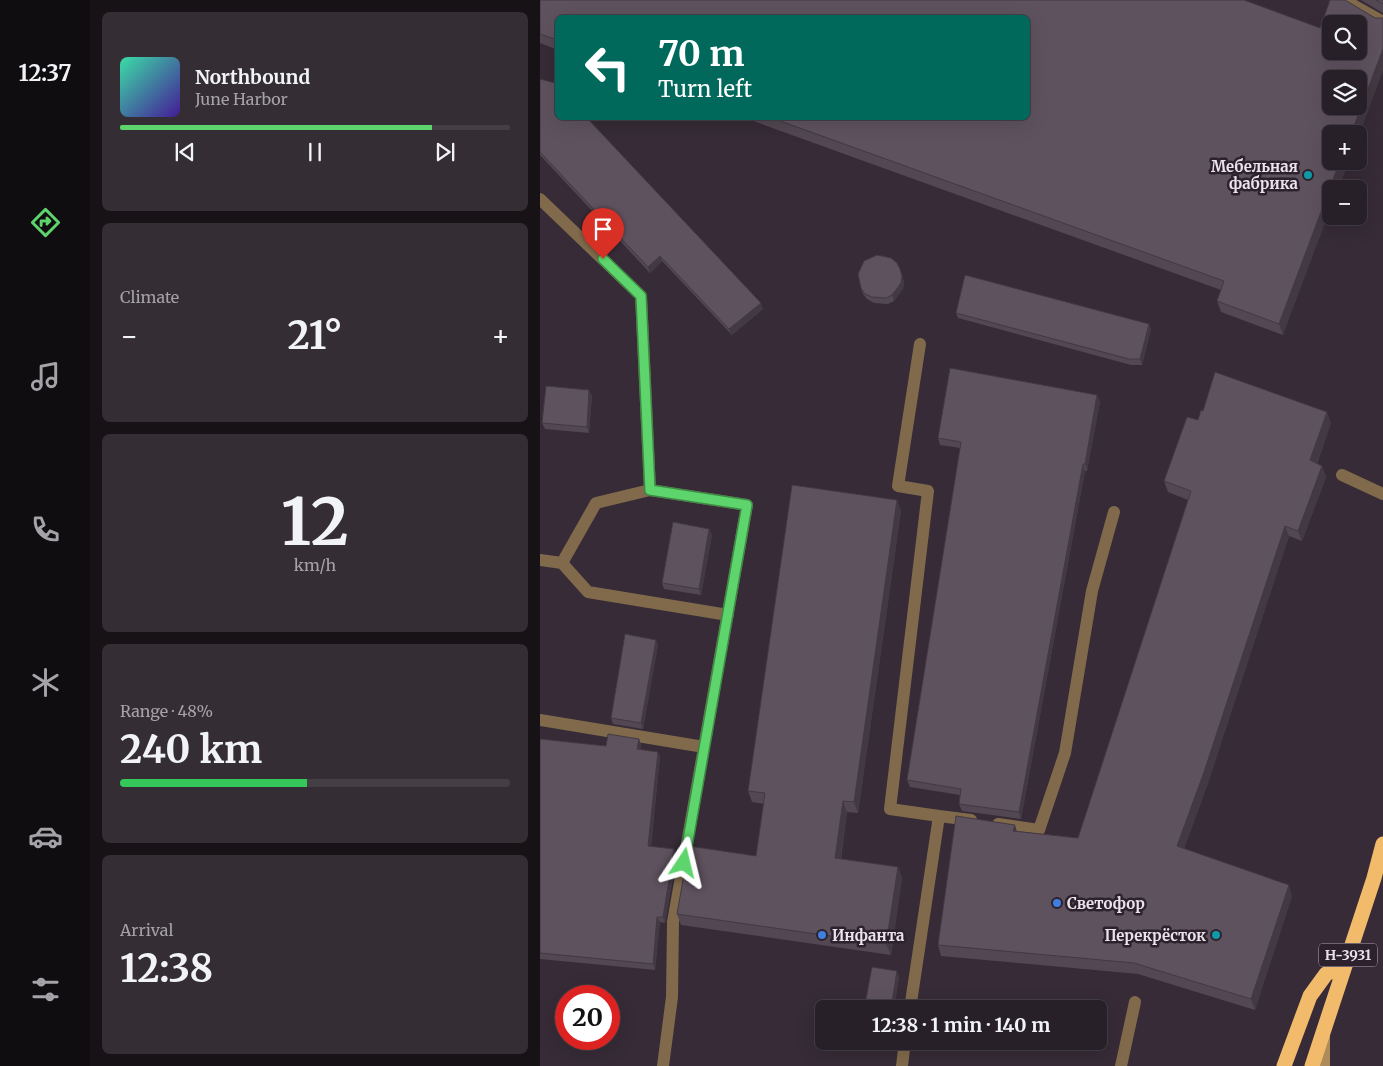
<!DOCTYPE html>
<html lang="en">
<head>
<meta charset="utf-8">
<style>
	body { margin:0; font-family:Merriweather,serif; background:#342d34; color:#f1f3f6; height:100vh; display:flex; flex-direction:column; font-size:19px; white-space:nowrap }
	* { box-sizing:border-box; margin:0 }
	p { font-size:16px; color:#a5a3a8 }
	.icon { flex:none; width:28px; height:28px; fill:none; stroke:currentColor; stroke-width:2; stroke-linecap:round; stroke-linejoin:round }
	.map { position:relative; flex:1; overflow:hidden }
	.details { display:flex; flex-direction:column; gap:12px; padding:12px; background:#161216; width:450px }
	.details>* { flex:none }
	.top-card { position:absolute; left:15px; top:15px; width:475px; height:105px; border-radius:8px; box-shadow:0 5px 20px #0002,0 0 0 1px #443e45; background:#00695c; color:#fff; overflow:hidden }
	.tools { position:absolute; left:782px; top:15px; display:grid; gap:10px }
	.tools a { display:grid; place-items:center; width:45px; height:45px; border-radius:8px; background:#282028; box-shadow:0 5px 20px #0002,0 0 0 1px #443e45; font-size:25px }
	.speed { position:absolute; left:15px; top:985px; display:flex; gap:10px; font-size:25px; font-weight:700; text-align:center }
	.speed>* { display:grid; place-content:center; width:65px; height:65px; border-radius:50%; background:#282028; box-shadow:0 5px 20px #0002,0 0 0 1px #443e45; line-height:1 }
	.speed .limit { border:8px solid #d22; background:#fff; color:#111 }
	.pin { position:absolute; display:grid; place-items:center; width:42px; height:42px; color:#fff; margin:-51px -21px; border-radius:50% 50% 50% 0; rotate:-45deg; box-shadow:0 0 5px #0007 }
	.pin .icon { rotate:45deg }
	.me { position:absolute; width:55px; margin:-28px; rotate:10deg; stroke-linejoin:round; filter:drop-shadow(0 0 4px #0008) }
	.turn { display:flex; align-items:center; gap:18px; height:105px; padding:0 20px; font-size:22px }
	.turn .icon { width:65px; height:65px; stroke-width:2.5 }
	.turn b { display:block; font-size:35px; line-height:42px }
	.big { font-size:38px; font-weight:700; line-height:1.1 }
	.details .widget { flex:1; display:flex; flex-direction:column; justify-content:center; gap:8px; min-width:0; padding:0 18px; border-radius:8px; background:#342d34 }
	.details .dial { align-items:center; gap:0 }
	.dial b { font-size:65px; line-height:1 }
	.song { display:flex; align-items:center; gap:15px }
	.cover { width:60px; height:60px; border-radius:8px; background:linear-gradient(135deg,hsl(160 70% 55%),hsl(260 70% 35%)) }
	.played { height:5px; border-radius:2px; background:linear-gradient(90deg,#5ed56c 80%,#443e45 80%) }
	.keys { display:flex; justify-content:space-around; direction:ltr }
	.heat { display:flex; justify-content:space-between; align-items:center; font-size:28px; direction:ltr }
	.charge { height:8px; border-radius:4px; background:linear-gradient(90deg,#34c759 48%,#443e45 0) }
	.trip { position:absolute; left:275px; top:1000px; width:292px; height:50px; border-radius:8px; background:#282028; box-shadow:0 5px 20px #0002,0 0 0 1px #443e45; font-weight:700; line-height:50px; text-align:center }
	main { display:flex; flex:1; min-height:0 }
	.dock { display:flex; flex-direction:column; width:90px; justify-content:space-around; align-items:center; background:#100d10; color:#a5a3a8 }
	.dock .icon { width:35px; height:35px }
	.dock .current { color:#5ed56c }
	.dock b { font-size:22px; color:#f1f3f6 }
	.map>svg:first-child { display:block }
</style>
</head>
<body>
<main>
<nav class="dock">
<b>12:37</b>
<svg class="icon current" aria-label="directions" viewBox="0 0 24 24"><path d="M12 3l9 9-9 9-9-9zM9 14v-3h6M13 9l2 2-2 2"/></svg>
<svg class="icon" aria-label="music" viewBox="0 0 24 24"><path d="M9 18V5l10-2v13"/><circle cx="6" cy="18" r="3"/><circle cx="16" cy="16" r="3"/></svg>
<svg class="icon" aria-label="phone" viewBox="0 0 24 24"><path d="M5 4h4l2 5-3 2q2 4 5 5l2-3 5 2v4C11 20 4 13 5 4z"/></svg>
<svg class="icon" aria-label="climate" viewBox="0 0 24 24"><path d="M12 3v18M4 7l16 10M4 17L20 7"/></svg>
<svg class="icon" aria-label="car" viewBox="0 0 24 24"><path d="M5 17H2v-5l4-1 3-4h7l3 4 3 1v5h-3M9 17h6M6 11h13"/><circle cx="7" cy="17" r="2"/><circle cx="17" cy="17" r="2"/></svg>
<svg class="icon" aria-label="filters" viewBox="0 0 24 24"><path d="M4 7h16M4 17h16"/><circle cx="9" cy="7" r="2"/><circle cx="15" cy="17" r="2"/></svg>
</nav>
<section class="details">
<div class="widget">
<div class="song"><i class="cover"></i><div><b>Northbound</b><p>June Harbor</p></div></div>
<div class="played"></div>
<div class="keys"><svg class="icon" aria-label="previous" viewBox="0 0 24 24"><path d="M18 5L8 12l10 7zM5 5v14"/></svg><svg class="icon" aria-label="pause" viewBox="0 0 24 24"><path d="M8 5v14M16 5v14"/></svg><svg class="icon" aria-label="next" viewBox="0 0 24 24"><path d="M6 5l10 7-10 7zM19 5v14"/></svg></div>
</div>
<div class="widget"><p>Climate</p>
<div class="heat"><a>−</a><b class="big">21°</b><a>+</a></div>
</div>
<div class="widget dial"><b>12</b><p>km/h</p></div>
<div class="widget"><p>Range · 48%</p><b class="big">240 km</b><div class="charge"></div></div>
<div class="widget"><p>Arrival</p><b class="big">12:38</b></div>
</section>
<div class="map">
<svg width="843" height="1066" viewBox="0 0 843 1066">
	<rect width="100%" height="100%" fill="#362b36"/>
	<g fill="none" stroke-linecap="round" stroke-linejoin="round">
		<path stroke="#816a4c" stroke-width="12" d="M 804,0 L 843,22
			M 0,199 L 101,296 L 110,490 L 207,505 L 133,922 L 132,997 L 123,1066
			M 380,344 L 358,486 L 388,491 L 350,809 L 399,816
			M 802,475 L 843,494
			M 0,560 L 22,563 L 48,592 L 188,615
			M 22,563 L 56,503 L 110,490
			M 0,720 L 164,747
			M 458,824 L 499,830 L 525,753 L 552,591 L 574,512
			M 370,1009 L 399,816 L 431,820
			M 362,1066 L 365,1041
			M 581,1066 L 595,1002"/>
		<path stroke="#ae8b5a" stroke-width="12" d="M 784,1066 L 784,1036"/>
		<path stroke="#f2ba6b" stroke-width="15" d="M 744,1066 L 770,996 L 786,974 L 806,964
			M 772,1066 L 834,878 L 843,844"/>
	</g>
	<path fill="#524752" d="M 0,0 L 780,28 L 835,18 L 791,161 L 809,161 L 798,189 L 791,189 L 743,335 L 681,312 L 677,301 L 681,290 L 205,118 L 488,118 L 18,18 L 18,50 L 0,43 Z
		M 821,0 L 843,0 L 843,13 Z
		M 0,79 L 223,309 L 192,335 L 122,261 L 110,273 L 0,155 Z
		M 362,275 L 364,282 L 363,289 L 354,301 L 348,304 L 334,303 L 327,299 L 323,294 L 321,288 Z
		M 416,313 L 611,329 L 602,365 L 591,365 L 418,318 Z
		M 52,395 L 49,433 L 5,429 L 2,423 Z
		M 557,395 L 560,402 L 547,471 L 545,471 L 481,819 L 422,811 L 419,804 L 420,795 L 370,787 L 367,780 L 420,448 L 400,445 L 398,438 Z
		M 658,420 L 791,423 L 777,464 L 782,466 L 786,477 L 762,541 L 749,536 L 668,783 L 644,849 L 752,896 L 715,1010 L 598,974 L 401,956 L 398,945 L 477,831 L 538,838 L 648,500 L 628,492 L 624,481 Z
		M 357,500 L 361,511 L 318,813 L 307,812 L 301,859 L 358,867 L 362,878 L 351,955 L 141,925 L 137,914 L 216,856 L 224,804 L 212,802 L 208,791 Z
		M 169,529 L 172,535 L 161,595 L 124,589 L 122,583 Z
		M 116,640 L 118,645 L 103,729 L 73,724 L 71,718 Z
		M 0,739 L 66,746 L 99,739 L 101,745 L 100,750 L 118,752 L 120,757 L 111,846 L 137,855 L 125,923 L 120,922 L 115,970 L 0,959 Z
		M 359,977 L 354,1009 L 327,1009 L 325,1004 Z"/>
	<path fill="#423942" d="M 843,49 L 843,71 L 819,135 L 819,134 L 811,134 Z
		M 800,161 L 809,161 L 798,189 L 791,189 L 791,207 L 743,335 L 739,324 Z
		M 120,256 L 122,261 L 110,273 L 108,267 Z
		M 360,269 L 364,282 L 363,289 L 354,301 L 352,295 Z
		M 221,303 L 223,309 L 192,335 L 189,329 Z
		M 609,324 L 611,329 L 602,365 L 600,359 Z
		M 49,390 L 52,395 L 49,433 L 47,427 Z
		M 557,395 L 560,402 L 547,471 L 545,464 Z
		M 787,412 L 791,423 L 774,471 L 770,460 Z
		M 543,464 L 545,471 L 481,819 L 479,812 Z
		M 782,466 L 786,477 L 762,541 L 758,531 Z
		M 357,500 L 361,511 L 318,813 L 314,802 Z
		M 745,526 L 749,536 L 668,783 L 641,857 L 637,846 Z
		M 169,529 L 172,535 L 161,595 L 159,589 Z
		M 116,640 L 118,645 L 103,729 L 101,723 Z
		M 99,739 L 101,745 L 99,755 L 97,749 Z
		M 118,752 L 120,757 L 110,852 L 108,846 Z
		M 303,801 L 307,812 L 299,869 L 295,858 Z
		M 475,825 L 478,835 L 473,831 Z
		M 134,849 L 137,855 L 125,923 L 123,917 Z
		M 358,867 L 362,878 L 351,955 L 346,944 Z
		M 749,885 L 752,896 L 715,1010 L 711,999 Z
		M 117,917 L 120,922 L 115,970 L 113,964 Z
		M 357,971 L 359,977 L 354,1009 L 351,1009 Z"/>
	<path fill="#5f525f" stroke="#423942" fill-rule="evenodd" d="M 0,0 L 704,0 L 780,28 L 790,0 L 805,0 L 835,18 L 843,18 L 843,49 L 811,134 L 791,134 L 791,161 L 800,161 L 739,324 L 677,301 L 684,281 L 232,118 L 488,118 L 488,18 L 18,18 L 18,40 L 0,34 ZM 791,24 L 819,24 L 819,51 L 791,51 ZM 791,79 L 819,79 L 819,106 L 791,106 Z
		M 836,0 L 843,0 L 843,4 Z
		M 0,79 L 15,83 L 18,86 L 18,118 L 47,118 L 221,303 L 189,329 L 120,256 L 108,267 L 0,152 Z
		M 337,255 L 351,258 L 357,263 L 360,269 L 362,276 L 361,283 L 352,295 L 346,298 L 332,297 L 325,294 L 321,288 L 318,274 L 324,261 Z
		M 425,275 L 609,324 L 600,359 L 589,359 L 416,313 Z
		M 410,368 L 557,395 L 545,464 L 543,464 L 479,812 L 419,804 L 421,789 L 367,780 L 421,442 L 398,438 Z
		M 675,372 L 787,412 L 770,460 L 782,466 L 758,531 L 745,526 L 664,772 L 637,846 L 749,885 L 711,999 L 594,963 L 398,945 L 416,816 L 475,825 L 473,831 L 538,838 L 651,491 L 624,481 L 647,417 L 658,420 L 661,410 L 663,411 Z
		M 6,386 L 49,390 L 47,427 L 2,423 Z
		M 252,485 L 357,500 L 314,802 L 303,801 L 295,858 L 358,867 L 346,944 L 137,914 L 149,846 L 216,856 L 225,793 L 208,791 Z
		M 133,522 L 169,529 L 159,589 L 122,583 Z
		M 85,634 L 116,640 L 101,723 L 71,718 Z
		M 68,734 L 99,739 L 97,749 L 118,752 L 108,846 L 134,849 L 123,917 L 117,917 L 113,964 L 0,953 L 0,739 L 66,746 Z
		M 332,967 L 357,971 L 351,1008 L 325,1004 Z"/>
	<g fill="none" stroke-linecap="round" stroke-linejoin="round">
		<g stroke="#3d8a46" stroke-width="12">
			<path id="route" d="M 63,259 L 101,296 L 110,490 L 207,505 L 144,863"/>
		</g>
		<use href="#route" stroke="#5ed56c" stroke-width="9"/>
	</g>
	<g fill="#0f9aa8" stroke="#2c212c" stroke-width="2">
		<circle cx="768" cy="175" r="5"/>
		<circle cx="676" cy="935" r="5"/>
	</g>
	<g fill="#3f7fe0" stroke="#2c212c" stroke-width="2">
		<circle cx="517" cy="903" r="5"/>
		<circle cx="282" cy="935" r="5"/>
	</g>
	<g text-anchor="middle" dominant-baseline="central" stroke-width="5" stroke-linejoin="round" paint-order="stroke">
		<rect fill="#2c212c" stroke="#b2a9b2" stroke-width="1" x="779" y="943.5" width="58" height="23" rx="4"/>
		<g font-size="14" font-weight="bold" fill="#ebe3eb">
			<text x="808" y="955">Н-3931</text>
		</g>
		<g font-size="15" font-weight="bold" fill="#ebe3eb" stroke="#2c212c" text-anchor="end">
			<text x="758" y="166">Мебельная<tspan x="758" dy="17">фабрика</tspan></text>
			<text x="527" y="903" text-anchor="start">Светофор</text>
			<text x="292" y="935" text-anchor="start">Инфанта</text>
			<text x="666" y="935">Перекрёсток</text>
		</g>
	</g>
</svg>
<div class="tools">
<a><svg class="icon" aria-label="search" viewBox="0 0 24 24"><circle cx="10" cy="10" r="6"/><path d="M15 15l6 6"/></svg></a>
<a><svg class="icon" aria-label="layers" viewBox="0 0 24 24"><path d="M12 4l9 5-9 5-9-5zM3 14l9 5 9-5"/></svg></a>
<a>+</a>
<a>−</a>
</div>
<div class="speed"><div class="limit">20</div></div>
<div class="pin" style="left:63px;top:259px;background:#d93025"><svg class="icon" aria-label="arrive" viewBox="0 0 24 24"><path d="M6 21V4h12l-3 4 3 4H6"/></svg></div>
<svg class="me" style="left:144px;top:863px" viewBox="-20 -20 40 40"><path d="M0-17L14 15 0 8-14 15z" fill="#5ed56c" stroke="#fff" stroke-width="4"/></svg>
<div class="trip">12:38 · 1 min · 140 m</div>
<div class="top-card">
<div class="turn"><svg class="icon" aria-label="left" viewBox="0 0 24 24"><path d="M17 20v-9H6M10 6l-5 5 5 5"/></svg><div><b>70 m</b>Turn left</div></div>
</div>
</div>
</main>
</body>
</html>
